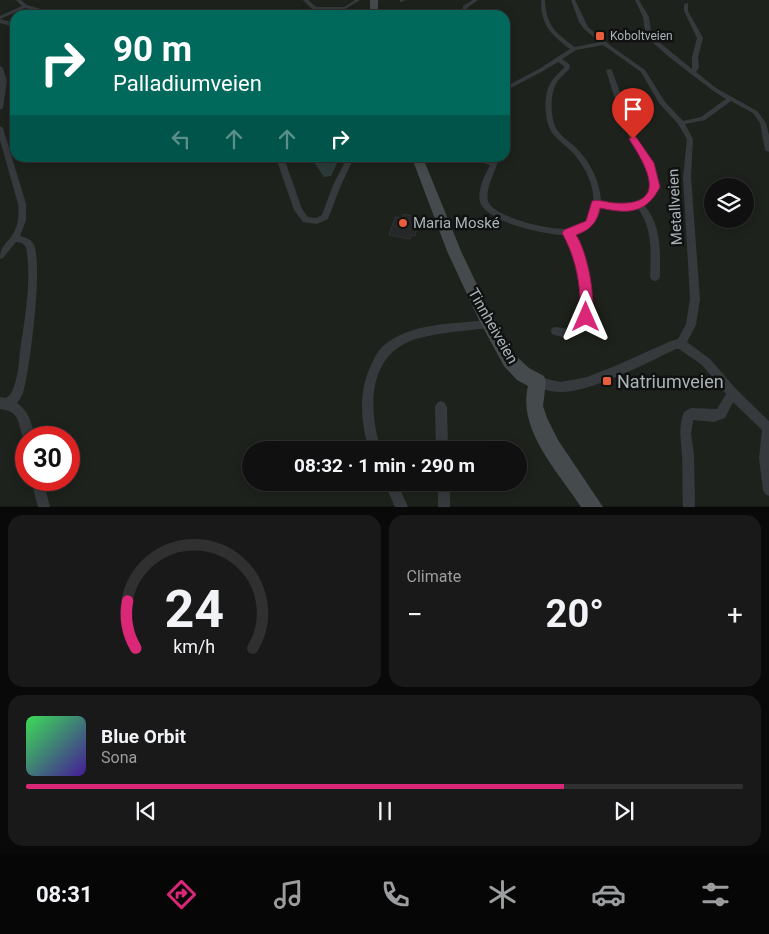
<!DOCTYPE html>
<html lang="en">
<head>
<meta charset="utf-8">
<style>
	body { margin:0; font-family:Roboto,sans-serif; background:#19191a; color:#f1f3f6; height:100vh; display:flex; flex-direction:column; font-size:19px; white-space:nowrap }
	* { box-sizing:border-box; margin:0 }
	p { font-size:16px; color:#9c9d9f }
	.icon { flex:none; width:28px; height:28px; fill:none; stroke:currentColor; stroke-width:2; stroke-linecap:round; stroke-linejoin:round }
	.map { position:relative; height:507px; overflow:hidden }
	.sheet { display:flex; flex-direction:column; gap:8px; padding:8px; background:#090909; flex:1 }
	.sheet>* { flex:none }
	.hud { position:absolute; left:10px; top:10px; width:500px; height:152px; border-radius:15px; box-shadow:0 2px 12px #0003,0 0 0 1px #303031; background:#00695c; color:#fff; overflow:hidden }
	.fabs { position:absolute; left:704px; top:178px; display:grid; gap:10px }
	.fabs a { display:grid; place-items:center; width:50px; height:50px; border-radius:50%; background:#101011; box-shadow:0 2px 12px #0003,0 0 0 1px #303031; font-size:25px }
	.speed { position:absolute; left:15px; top:426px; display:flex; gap:10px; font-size:25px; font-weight:700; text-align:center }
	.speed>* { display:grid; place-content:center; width:65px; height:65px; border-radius:50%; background:#101011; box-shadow:0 2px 12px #0003,0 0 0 1px #303031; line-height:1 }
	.speed .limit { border:8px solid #d22; background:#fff; color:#111 }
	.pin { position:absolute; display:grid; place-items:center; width:42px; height:42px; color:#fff; margin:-51px -21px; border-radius:50% 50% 50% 0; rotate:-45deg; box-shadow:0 0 5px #0007 }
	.pin .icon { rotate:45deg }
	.me { position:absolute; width:55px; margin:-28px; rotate:0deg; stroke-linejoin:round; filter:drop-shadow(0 0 4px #0008) }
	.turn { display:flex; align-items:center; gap:18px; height:105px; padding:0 20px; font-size:22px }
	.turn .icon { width:65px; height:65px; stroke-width:2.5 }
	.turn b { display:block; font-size:35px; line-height:42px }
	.lanes { display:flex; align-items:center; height:48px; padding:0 20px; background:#0003; justify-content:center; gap:25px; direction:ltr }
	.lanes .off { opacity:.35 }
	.big { font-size:38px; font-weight:700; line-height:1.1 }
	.sheet .widget { flex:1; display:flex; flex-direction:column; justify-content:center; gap:8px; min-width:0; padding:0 18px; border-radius:15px; background:#19191a }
	.sheet .dial { align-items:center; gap:0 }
	.dial svg { height:130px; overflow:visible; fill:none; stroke:#303031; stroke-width:7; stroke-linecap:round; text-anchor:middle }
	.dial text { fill:#f1f3f6; stroke:none }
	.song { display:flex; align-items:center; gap:15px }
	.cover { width:60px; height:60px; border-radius:8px; background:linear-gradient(135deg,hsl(130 70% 55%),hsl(260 70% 35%)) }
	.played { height:5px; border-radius:2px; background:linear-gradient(90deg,#db2777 75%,#303031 75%) }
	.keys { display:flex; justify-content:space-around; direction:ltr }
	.heat { display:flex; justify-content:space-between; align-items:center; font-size:28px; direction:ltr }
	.sheet .tiles { flex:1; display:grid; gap:8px; grid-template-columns:1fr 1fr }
	.widget:last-child { grid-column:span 2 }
	.trip { position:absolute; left:242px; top:441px; width:285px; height:50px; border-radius:25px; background:#101011; box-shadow:0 2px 12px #0003,0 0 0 1px #303031; font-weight:700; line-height:50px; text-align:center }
	.dock { display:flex; height:80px; justify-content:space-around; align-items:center; background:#060607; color:#9c9d9f }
	.dock .icon { width:35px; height:35px }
	.dock .current { color:#db2777 }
	.dock b { font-size:22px; color:#f1f3f6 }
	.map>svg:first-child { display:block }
</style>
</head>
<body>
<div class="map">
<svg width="769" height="507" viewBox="0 0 769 507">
	<rect width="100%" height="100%" fill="#161617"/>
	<path fill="#1e221c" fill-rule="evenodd" d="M 0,0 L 769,0 L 769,506 L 0,506 ZM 15,15 L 505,15 L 505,158 L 15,158 ZM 712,186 L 745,186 L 745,219 L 712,219 ZM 26,438 L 69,438 L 69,480 L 26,480 ZM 251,450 L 519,450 L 519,482 L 251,482 Z"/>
	<path fill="#2c3b3a" d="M 311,158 L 337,158 L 338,161 L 331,176 L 324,177 Z"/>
	<path fill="#262728" stroke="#303133" d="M 403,214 L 416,217 L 414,227 L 417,228 L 415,236 L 411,235 L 410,239 L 389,235 L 395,217 L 402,218 Z"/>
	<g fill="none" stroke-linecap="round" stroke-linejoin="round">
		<path fill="#373a3c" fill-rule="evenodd" d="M 16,0 L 21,0 L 27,5 L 41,9 L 44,15 L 38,15 L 37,11 L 25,8 L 0,19 L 15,23 L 15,27 L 0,23 L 0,16 L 22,6 Z
			M 303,0 L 308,0 L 316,7 L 344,7 L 355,0 L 360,0 L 345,9 L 317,10 L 313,14 L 311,13 L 312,9 Z
			M 400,0 L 405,0 L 402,2 L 400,2 Z
			M 473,0 L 478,0 L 467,8 L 466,10 L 471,15 L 465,15 L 462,10 L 463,6 Z
			M 541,0 L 545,0 C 546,25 554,31 573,46 L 575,47 L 600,42 L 584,29 L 579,22 L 571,0 L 575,0 L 588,27 L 611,46 L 645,70 L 665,102 L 683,121 L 701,117 L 726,99 L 712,90 L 669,57 L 650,40 L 645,31 L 643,17 L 635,0 L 639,0 L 649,17 L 651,31 L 654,38 L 692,69 L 692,57 L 697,38 L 684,11 L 684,4 L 688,3 L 688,11 L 703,38 L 698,57 L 699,68 L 696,72 L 716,88 L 757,111 L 766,123 L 769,135 L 769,152 L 765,150 L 760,123 L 753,113 L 731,101 L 705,120 L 685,124 L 693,139 L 691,177 L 700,299 L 696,325 L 687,342 L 710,359 L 736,389 L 769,421 L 769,496 L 765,494 L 763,490 L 759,458 L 762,430 L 733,402 L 725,418 L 714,422 L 693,420 L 691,434 L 694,454 L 695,507 L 683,507 C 682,489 683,472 682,455 C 681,440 678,427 684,412 L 691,408 L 717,409 L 726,394 L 702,365 L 679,349 L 676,349 C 646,363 593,392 560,392 C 552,392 542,389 534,386 L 533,382 L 534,378 L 538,377 L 561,382 L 587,377 L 615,366 L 671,341 L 678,339 L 686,324 L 690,299 L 683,177 L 687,139 L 678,124 L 659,103 L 641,72 L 603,45 L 576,50 L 562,59 L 569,64 L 570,68 C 566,73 560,77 557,82 C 550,93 550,117 556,128 C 560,136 569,141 575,147 C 590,161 600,181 601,201 C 632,208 662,201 646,163 C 641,152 632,143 627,133 C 618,113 613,91 606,70 L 611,69 C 620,89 625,111 633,131 C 641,147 656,160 658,179 C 659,191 653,198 644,205 C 662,226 660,251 660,277 L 658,280 L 655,281 L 652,280 L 650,277 C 651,252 653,228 637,207 L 620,210 L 601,207 C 598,222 589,232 574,235 C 593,262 597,304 583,333 C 570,338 566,339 552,334 L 551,331 L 552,328 L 556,327 L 567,329 L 576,327 C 588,302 580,258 565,235 C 546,235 486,222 480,202 C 477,190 485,175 490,165 L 473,160 L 472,158 L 483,158 L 492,160 L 493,158 L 499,158 C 496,171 485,187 488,201 C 493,218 559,233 575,228 C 583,226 589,220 591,213 C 599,193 586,166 571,151 C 565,145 558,140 552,133 C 544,120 543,95 551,82 C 555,76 560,72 564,68 L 564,66 L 558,62 L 543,71 L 505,91 L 505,87 L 539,69 L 570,49 C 551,34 541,26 541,0 Z
			M 0,66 L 3,68 L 7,81 L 3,108 L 0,110 Z
			M 0,126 L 3,128 L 26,204 L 26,220 L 20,236 C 25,237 30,239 33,243 C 44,259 30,367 24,389 C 23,394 21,398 17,403 C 29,411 32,424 35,438 L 26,438 L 26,443 C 16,429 25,412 0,409 L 0,397 L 6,398 C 9,396 12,393 13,389 C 18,377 19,363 20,351 C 25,319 32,278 26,247 L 22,243 L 16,242 L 3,258 L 0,259 C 0,244 8,244 14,232 C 19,223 19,214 18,204 L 0,140 Z
			M 276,158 L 284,158 L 302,209 L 308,217 L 316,218 L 322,215 L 333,185 L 347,158 L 354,158 L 341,185 L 328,219 L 317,224 L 303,222 L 294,210 Z
			M 489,320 L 492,321 L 494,324 L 492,327 L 489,328 C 465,331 440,332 416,339 C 367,354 368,409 381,450 L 369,450 C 362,427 359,401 366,378 C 370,367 374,356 382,347 C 410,322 454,324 489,320 Z
			M 441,401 L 445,403 L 447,407 L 448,450 L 436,450 L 435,407 L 437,403 Z
			M 31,480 L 43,480 L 50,507 L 38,507 Z
			M 384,482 L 397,482 L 408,507 L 395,507 Z
			M 438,482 L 450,482 L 450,507 L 438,507 Z"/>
		<path fill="#454a4c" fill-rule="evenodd" d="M 370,0 L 378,0 L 378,15 L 370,15 Z
			M 412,158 L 423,158 L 461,251 L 489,310 L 516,356 L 529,368 L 544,376 L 546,382 L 543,406 L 547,418 L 558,440 L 603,507 L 581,507 C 559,473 517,430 528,386 L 517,380 L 504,366 L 479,320 L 447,251 Z"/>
	</g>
	<path fill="#db2777" stroke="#8e194d" d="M 633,136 L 636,137 L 654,163 L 660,187 C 646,214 628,214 600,208 C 597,223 590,230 576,235 C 587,250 598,304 590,321 L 586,323 L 581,321 C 578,314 581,306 580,298 C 579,275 573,252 562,233 L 564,230 L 586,221 L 592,201 C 600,199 608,203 616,203 C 670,206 646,165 629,139 Z"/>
	<g fill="#e95d3c" stroke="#111112" stroke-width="2">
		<rect x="595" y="31" width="10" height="10" rx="2.5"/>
		<circle cx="403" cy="223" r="5"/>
		<rect x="602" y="376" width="10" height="10" rx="2.5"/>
	</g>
	<g text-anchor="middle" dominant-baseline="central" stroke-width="5" stroke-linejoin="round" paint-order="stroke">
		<g font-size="12" fill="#a8b4b7" stroke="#111112" text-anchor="start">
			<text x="610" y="36">Koboltveien</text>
		</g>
		<g font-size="15" fill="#a8b4b7" stroke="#111112">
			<text transform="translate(675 207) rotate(-93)">Metallveien</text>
			<text transform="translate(493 326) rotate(60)">Tinnheiveien</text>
		</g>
		<g font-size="15" fill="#a8b4b7" stroke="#111112" text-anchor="start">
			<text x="413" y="223">Maria Moské</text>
		</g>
		<g font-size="18" fill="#a8b4b7" stroke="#111112" text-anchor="start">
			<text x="617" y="381">Natriumveien</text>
		</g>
	</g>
</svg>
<div class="fabs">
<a><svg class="icon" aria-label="layers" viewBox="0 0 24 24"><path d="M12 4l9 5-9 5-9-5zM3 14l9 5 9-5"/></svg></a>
</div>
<div class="speed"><div class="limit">30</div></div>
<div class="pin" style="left:633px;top:139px;background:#d93025"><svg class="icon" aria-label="arrive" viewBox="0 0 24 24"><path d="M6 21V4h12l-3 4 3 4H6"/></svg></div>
<svg class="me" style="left:586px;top:317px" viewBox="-20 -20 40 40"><path d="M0-17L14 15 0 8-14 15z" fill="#db2777" stroke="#fff" stroke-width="4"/></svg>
<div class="trip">08:32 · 1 min · 290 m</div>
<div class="hud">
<div class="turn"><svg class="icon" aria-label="right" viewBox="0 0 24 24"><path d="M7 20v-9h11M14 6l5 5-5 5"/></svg><div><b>90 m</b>Palladiumveien</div></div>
<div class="lanes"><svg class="icon off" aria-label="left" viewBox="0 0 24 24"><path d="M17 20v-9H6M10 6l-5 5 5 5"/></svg><svg class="icon off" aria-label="ahead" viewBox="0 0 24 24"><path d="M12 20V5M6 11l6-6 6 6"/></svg><svg class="icon off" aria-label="ahead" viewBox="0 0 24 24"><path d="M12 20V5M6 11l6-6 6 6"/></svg><svg class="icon" aria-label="right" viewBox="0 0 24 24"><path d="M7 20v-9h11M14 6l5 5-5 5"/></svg></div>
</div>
</div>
<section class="sheet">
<div class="tiles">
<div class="widget dial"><svg viewBox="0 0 100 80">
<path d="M14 69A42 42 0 1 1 86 69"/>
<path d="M14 69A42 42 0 0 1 9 40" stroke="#db2777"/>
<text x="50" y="56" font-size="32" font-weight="700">24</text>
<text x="50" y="72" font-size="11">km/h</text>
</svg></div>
<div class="widget"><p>Climate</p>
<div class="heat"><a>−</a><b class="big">20°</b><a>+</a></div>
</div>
<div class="widget">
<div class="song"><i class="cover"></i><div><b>Blue Orbit</b><p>Sona</p></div></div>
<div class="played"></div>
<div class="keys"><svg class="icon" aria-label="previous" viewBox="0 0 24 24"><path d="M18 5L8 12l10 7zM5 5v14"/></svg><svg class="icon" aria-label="pause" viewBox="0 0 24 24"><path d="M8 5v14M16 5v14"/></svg><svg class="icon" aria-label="next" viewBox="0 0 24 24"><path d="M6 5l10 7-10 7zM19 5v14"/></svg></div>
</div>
</div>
</section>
<nav class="dock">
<b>08:31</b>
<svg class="icon current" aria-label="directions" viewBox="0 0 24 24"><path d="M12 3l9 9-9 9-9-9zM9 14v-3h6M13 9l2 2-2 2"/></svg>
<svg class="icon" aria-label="music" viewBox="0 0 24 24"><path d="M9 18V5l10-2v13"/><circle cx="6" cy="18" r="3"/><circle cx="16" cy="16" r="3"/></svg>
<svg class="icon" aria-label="phone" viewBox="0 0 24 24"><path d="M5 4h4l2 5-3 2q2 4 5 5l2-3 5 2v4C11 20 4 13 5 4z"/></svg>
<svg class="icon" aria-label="climate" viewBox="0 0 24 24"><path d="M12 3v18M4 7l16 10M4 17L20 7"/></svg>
<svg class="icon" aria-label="car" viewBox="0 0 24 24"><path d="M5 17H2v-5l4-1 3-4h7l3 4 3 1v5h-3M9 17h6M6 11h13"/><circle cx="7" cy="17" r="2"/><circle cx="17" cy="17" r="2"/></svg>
<svg class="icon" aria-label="filters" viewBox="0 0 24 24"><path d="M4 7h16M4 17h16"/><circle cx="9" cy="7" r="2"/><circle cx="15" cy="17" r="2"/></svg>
</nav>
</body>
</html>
